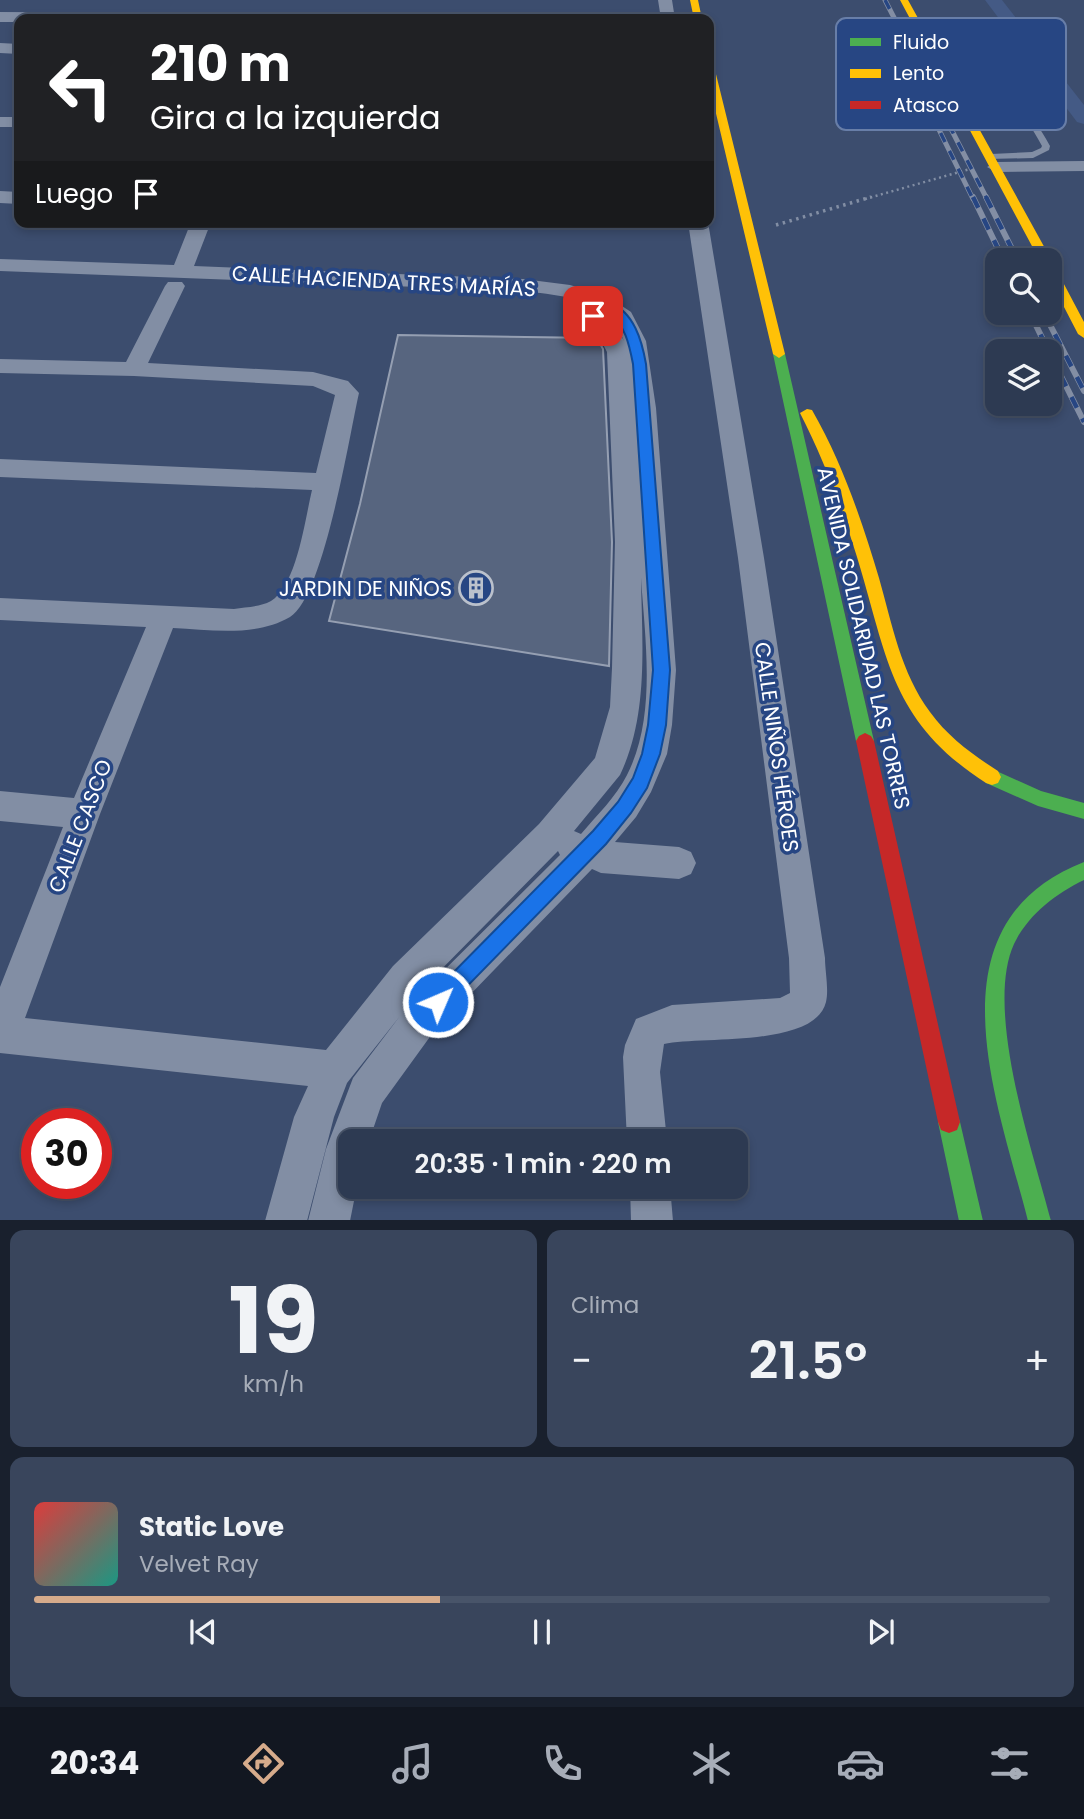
<!DOCTYPE html>
<html lang="es">
<head>
<meta charset="utf-8">
<style>
	body { margin:0; font-family:Poppins,sans-serif; background:#39455c; color:#f1f3f6; height:100vh; display:flex; flex-direction:column; font-size:26px; white-space:nowrap }
	* { box-sizing:border-box; margin:0 }
	p { font-size:23px; color:#a7adb8 }
	.icon { flex:none; width:38px; height:38px; fill:none; stroke:currentColor; stroke-width:2; stroke-linecap:round; stroke-linejoin:round }
	.map { position:relative; height:1220px; overflow:hidden }
	.details { display:flex; flex-direction:column; gap:10px; padding:10px; background:#19202d; flex:1 }
	.details>* { flex:none }
	.top-card { position:absolute; left:14px; top:14px; width:700px; height:214px; border-radius:14px; box-shadow:0 4px 10px #0003,0 0 0 2px #485469; background:#202124; color:#fff; overflow:hidden }
	.tools { position:absolute; left:985px; top:248px; display:grid; gap:14px }
	.tools a { display:grid; place-items:center; width:77px; height:77px; border-radius:14px; background:#2d3a52; box-shadow:0 4px 10px #0003,0 0 0 2px #485469; font-size:35px }
	.speed { position:absolute; left:21px; top:1108px; display:flex; gap:14px; font-size:35px; font-weight:700; text-align:center }
	.speed>* { display:grid; place-content:center; width:91px; height:91px; border-radius:50%; background:#2d3a52; box-shadow:0 4px 10px #0003,0 0 0 2px #485469; line-height:1 }
	.speed .limit { border:10px solid #d22; background:#fff; color:#111 }
	.pin { position:absolute; display:grid; place-items:center; width:60px; height:60px; color:#fff; margin:-30px; border-radius:14px; box-shadow:0 4px 10px #0006 }
	.me { position:absolute; width:77px; margin:-38px; rotate:45deg; stroke-linejoin:round; filter:drop-shadow(0 0 5px #0008) }
	.turn { display:flex; align-items:center; gap:24px; height:147px; padding:0 21px; font-size:32px }
	.turn .icon { width:91px; height:91px; stroke-width:2.5 }
	.turn b { display:block; font-size:49px; line-height:60px }
	.then { display:flex; align-items:center; height:66px; padding:0 21px; background:#0003; gap:14px; font-size:26px }
	.big { font-size:52px; font-weight:600; line-height:1.1 }
	.details .widget { flex:1; display:flex; flex-direction:column; justify-content:center; gap:10px; min-width:0; padding:0 24px; border-radius:14px; background:#39455c }
	.details .dial { align-items:center; gap:0 }
	.dial b { font-size:91px; line-height:1 }
	.song { display:flex; align-items:center; gap:21px }
	.cover { width:84px; height:84px; border-radius:10px; background:linear-gradient(135deg,hsl(0 70% 55%),hsl(170 70% 35%)) }
	.played { height:7px; border-radius:4px; background:linear-gradient(90deg,#d6ab8b 40%,#485469 40%) }
	.keys { display:flex; justify-content:space-around; direction:ltr }
	.heat { display:flex; justify-content:space-between; align-items:center; font-size:38px; direction:ltr }
	.details .tiles { flex:1; display:grid; gap:10px; grid-template-columns:1fr 1fr }
	.widget:last-child { grid-column:span 2 }
	.trip { position:absolute; left:338px; top:1129px; width:410px; height:70px; border-radius:14px; background:#2d3a52; box-shadow:0 4px 10px #0003,0 0 0 2px #485469; font-weight:600; line-height:70px; text-align:center }
	.tab-bar { display:flex; height:112px; justify-content:space-around; align-items:center; background:#121721; color:#a7adb8 }
	.tab-bar .icon { width:49px; height:49px }
	.tab-bar .on { color:#d6ab8b }
	.tab-bar b { font-size:32px; color:#f1f3f6 }
	.map>svg:first-child { display:block }
</style>
</head>
<body>
<div class="map">
<svg width="1084" height="1221" viewBox="0 0 1084 1221">
	<rect width="100%" height="100%" fill="#3c4d6e"/>
	<g fill="none" stroke-linecap="round" stroke-linejoin="round">
		<path fill="#445a85" fill-rule="evenodd" d="M 985,0 L 1002,0 L 1084,105 L 1084,124 L 1077,122 Z"/>
	</g>
	<path fill="#57657f" stroke="#959fb2" stroke-width="2" d="M 398,335 L 597,338 L 603,349 L 612,542 L 609,666 L 329,621 L 360,504 Z"/>
	<g fill="none" stroke-linecap="round" stroke-linejoin="round">
		<path stroke="#828ea4" stroke-width="2.5" stroke-dasharray="2 3.5" stroke-linecap="butt" d="M 865,199 L 970,169"/>
		<path stroke="#828ea4" stroke-width="3.5" stroke-dasharray="2.5 4.5" stroke-linecap="butt" d="M 776,225 L 871,197"/>
		<path fill="#828ea4" fill-rule="evenodd" d="M 951,87 C 1007,81 1025,101 1050,146 L 1049,150 L 1033,158 L 988,159 L 988,155 L 991,154 L 1032,152 L 1041,148 L 1042,146 C 1015,98 1008,94 954,91 L 950,89 Z"/>
		<path fill="#828ea4" fill-rule="evenodd" d="M 658,0 L 672,0 L 675,19 L 661,19 Z
			M 0,12 L 330,14 L 338,19 L 19,19 L 19,22 L 0,22 Z
			M 387,14 L 429,14 L 437,19 L 379,19 Z
			M 0,43 L 19,44 L 19,54 L 0,53 Z
			M 0,117 L 19,117 L 19,127 L 0,127 Z
			M 1084,161 L 1084,171 L 996,172 L 987,167 L 996,162 Z
			M 0,191 L 19,192 L 19,204 L 0,203 Z
			M 191,222 L 211,222 L 194,266 L 523,279 L 570,285 L 607,296 L 631,312 L 646,341 L 656,408 L 676,670 L 672,725 L 667,754 L 651,792 L 636,817 L 615,842 L 679,847 L 691,852 L 696,863 L 691,874 L 679,879 L 601,873 L 592,869 L 432,1034 L 382,1103 L 369,1141 L 350,1141 L 350,1186 L 357,1186 L 350,1221 L 308,1221 L 326,1149 L 353,1078 L 400,1016 L 347,1083 L 334,1117 L 307,1221 L 265,1221 L 294,1117 L 308,1086 L 0,1053 L 0,987 L 63,827 L 0,821 L 0,791 L 74,798 L 146,627 L 0,620 L 0,598 L 234,609 C 246,607 260,607 271,601 C 297,585 305,519 312,490 L 0,477 L 0,459 L 316,473 L 335,395 L 313,386 L 134,376 L 0,373 L 0,359 L 126,362 L 165,286 L 168,282 L 182,282 L 185,286 L 148,363 L 313,372 L 348,381 L 359,393 C 349,437 324,596 290,617 C 256,637 211,630 173,628 L 100,814 L 25,1018 L 326,1050 L 393,966 L 539,824 L 595,758 L 610,707 L 612,668 L 615,542 L 607,352 L 594,327 L 597,322 L 613,322 L 624,341 C 621,335 618,326 614,321 C 592,296 552,295 523,291 L 0,271 L 0,259 L 174,265 ZM 641,578 C 645,640 657,716 627,775 C 616,797 597,815 581,834 L 574,831 L 620,775 C 649,714 642,643 641,578 ZM 558,851 L 560,855 L 407,1007 L 419,992 Z
			M 688,222 L 708,222 L 764,558 L 825,958 C 825,971 829,989 826,1002 C 815,1048 701,1036 664,1044 L 660,1072 L 667,1141 L 627,1141 L 623,1057 L 625,1045 L 636,1019 L 672,1005 L 780,998 L 790,993 L 789,958 L 738,558 Z
			M 630,1186 L 670,1186 L 673,1221 L 631,1221 Z"/>
		<path fill="#4caf50" fill-rule="evenodd" d="M 779,350 L 785,354 L 874,741 L 871,746 L 865,749 L 859,746 L 856,741 L 773,354 Z
			M 992,769 L 1041,791 L 1084,803 L 1084,819 L 1038,806 L 986,783 L 983,777 L 986,771 Z
			M 1084,862 L 1084,880 C 1055,894 1028,915 1014,944 C 984,1010 1033,1152 1051,1221 L 1028,1221 C 997,1099 926,924 1084,862 Z
			M 949,1111 L 957,1114 L 960,1122 L 983,1221 L 959,1221 L 938,1122 L 941,1114 Z"/>
		<path fill="#ffc107" fill-rule="evenodd" d="M 690,0 L 698,0 L 702,19 L 694,19 Z
			M 900,0 L 908,0 L 1052,261 L 1050,263 L 1050,261 L 1040,261 Z
			M 709,63 L 714,66 L 785,354 L 779,358 L 773,354 L 709,84 Z
			M 1050,266 L 1056,269 L 1084,322 L 1084,338 L 1078,334 L 1050,280 Z
			M 807,409 L 812,410 C 842,462 862,521 879,578 C 892,624 901,673 930,712 C 948,737 973,755 998,771 L 1001,777 L 998,783 L 992,785 L 986,783 C 890,721 888,658 857,557 C 842,508 824,460 800,413 Z"/>
		<path fill="#c62828" fill-rule="evenodd" d="M 865,733 L 871,736 L 874,741 L 960,1122 L 957,1130 L 949,1133 L 941,1130 L 938,1122 L 856,741 L 859,736 Z"/>
		<g stroke="#838ea4" stroke-width="5">
			<path id="rail-far1" d="M 885,0 L 987,199
				M 923,97 L 973,199"/>
		</g>
		<g stroke="#838ea4" stroke-width="6">
			<path id="rail" d="M 973,197 L 1004,261
				M 986,197 L 1018,261
				M 1030,313 L 1049,352
				M 1044,313 L 1084,391
				M 1050,354 L 1084,422"/>
		</g>
		<use href="#rail-far1" stroke="#274683" stroke-width="3.5" stroke-dasharray="10" stroke-linecap="butt"/>
		<use href="#rail" stroke="#274683" stroke-width="4.5" stroke-dasharray="12" stroke-linecap="butt"/>
	</g>
	<path fill="#1a73e8" stroke="#114b97" stroke-width="2" d="M 610,303 C 634,312 642,341 646,364 L 670,670 L 666,725 L 660,754 L 647,788 L 631,813 L 606,844 L 445,1009 L 438,1012 L 431,1009 L 428,1002 L 431,995 L 593,831 L 618,802 L 633,778 L 642,754 L 648,725 L 653,670 L 633,364 C 629,343 625,326 609,312 L 593,319 L 587,316 Z"/>
	<defs>
		<g id="building-ring" transform="scale(1.75)"><circle r="9.5" fill="#274683" stroke="#bbc1cc" stroke-width="1.5"/><path d="M-4-6H4V6H1V3H-1V6H-4ZM-2.5-4.3h1.7v1.8h-1.7ZM.8-4.3h1.7v1.8H.8ZM-2.5-1h1.7V.8h-1.7ZM.8-1h1.7V.8H.8Z" fill="#bbc1cc"/></g>
	</defs>
	<g fill-rule="evenodd">
		<use href="#building-ring" x="476" y="588"/>
	</g>
	<g text-anchor="middle" dominant-baseline="central" stroke-width="7" stroke-linejoin="round" paint-order="stroke">
		<g font-size="21" fill="#fff" stroke="#274683">
			<text transform="translate(384 281) rotate(3)">CALLE HACIENDA TRES MARÍAS</text>
			<text transform="translate(864 638) rotate(77)">AVENIDA SOLIDARIDAD LAS TORRES</text>
			<text transform="translate(777 747) rotate(82)">CALLE NIÑOS HÉROES</text>
			<text transform="translate(80 826) rotate(-69)">CALLE CASCO</text>
		</g>
		<g font-size="21" fill="#fff" stroke="#274683" text-anchor="end">
			<text x="452" y="588">JARDIN DE NIÑOS</text>
		</g>
	</g>
	<rect x="836" y="18" width="230" height="112" rx="10" fill="#274683" stroke="#687ea8" stroke-width="2"/>
	<rect x="850" y="38" width="31" height="8" fill="#4caf50"/>
	<rect x="850" y="69" width="31" height="9" fill="#ffc107"/>
	<rect x="850" y="101" width="31" height="8" fill="#c62828"/>
	<g font-size="19" fill="#fff">
		<text x="893" y="49">Fluido</text>
		<text x="893" y="80">Lento</text>
		<text x="893" y="112">Atasco</text>
	</g>
</svg>
<div class="tools">
<a><svg class="icon" aria-label="search" viewBox="0 0 24 24"><circle cx="10" cy="10" r="6"/><path d="M15 15l6 6"/></svg></a>
<a><svg class="icon" aria-label="layers" viewBox="0 0 24 24"><path d="M12 4l9 5-9 5-9-5zM3 14l9 5 9-5"/></svg></a>
</div>
<div class="speed"><div class="limit">30</div></div>
<div class="pin" style="left:593px;top:316px;background:#d93025"><svg class="icon" aria-label="arrive" viewBox="0 0 24 24"><path d="M6 21V4h12l-3 4 3 4H6"/></svg></div>
<svg class="me" style="left:438px;top:1002px" viewBox="-20 -20 40 40"><circle r="17" fill="#1a73e8" stroke="#fff" stroke-width="3"/><path d="M0-11L8 9 0 5-8 9z" fill="#fff"/></svg>
<div class="trip">20:35 · 1 min · 220 m</div>
<div class="top-card">
<div class="turn"><svg class="icon" aria-label="left" viewBox="0 0 24 24"><path d="M17 20v-9H6M10 6l-5 5 5 5"/></svg><div><b>210 m</b>Gira a la izquierda</div></div>
<div class="then">Luego<svg class="icon" aria-label="arrive" viewBox="0 0 24 24"><path d="M6 21V4h12l-3 4 3 4H6"/></svg></div>
</div>
</div>
<section class="details">
<div class="tiles">
<div class="widget dial"><b>19</b><p>km/h</p></div>
<div class="widget"><p>Clima</p>
<div class="heat"><a>−</a><b class="big">21.5°</b><a>+</a></div>
</div>
<div class="widget">
<div class="song"><i class="cover"></i><div><b>Static Love</b><p>Velvet Ray</p></div></div>
<div class="played"></div>
<div class="keys"><svg class="icon" aria-label="previous" viewBox="0 0 24 24"><path d="M18 5L8 12l10 7zM5 5v14"/></svg><svg class="icon" aria-label="pause" viewBox="0 0 24 24"><path d="M8 5v14M16 5v14"/></svg><svg class="icon" aria-label="next" viewBox="0 0 24 24"><path d="M6 5l10 7-10 7zM19 5v14"/></svg></div>
</div>
</div>
</section>
<nav class="tab-bar">
<b>20:34</b>
<svg class="icon on" aria-label="directions" viewBox="0 0 24 24"><path d="M12 3l9 9-9 9-9-9zM9 14v-3h6M13 9l2 2-2 2"/></svg>
<svg class="icon" aria-label="music" viewBox="0 0 24 24"><path d="M9 18V5l10-2v13"/><circle cx="6" cy="18" r="3"/><circle cx="16" cy="16" r="3"/></svg>
<svg class="icon" aria-label="phone" viewBox="0 0 24 24"><path d="M5 4h4l2 5-3 2q2 4 5 5l2-3 5 2v4C11 20 4 13 5 4z"/></svg>
<svg class="icon" aria-label="climate" viewBox="0 0 24 24"><path d="M12 3v18M4 7l16 10M4 17L20 7"/></svg>
<svg class="icon" aria-label="car" viewBox="0 0 24 24"><path d="M5 17H2v-5l4-1 3-4h7l3 4 3 1v5h-3M9 17h6M6 11h13"/><circle cx="7" cy="17" r="2"/><circle cx="17" cy="17" r="2"/></svg>
<svg class="icon" aria-label="filters" viewBox="0 0 24 24"><path d="M4 7h16M4 17h16"/><circle cx="9" cy="7" r="2"/><circle cx="15" cy="17" r="2"/></svg>
</nav>
</body>
</html>
